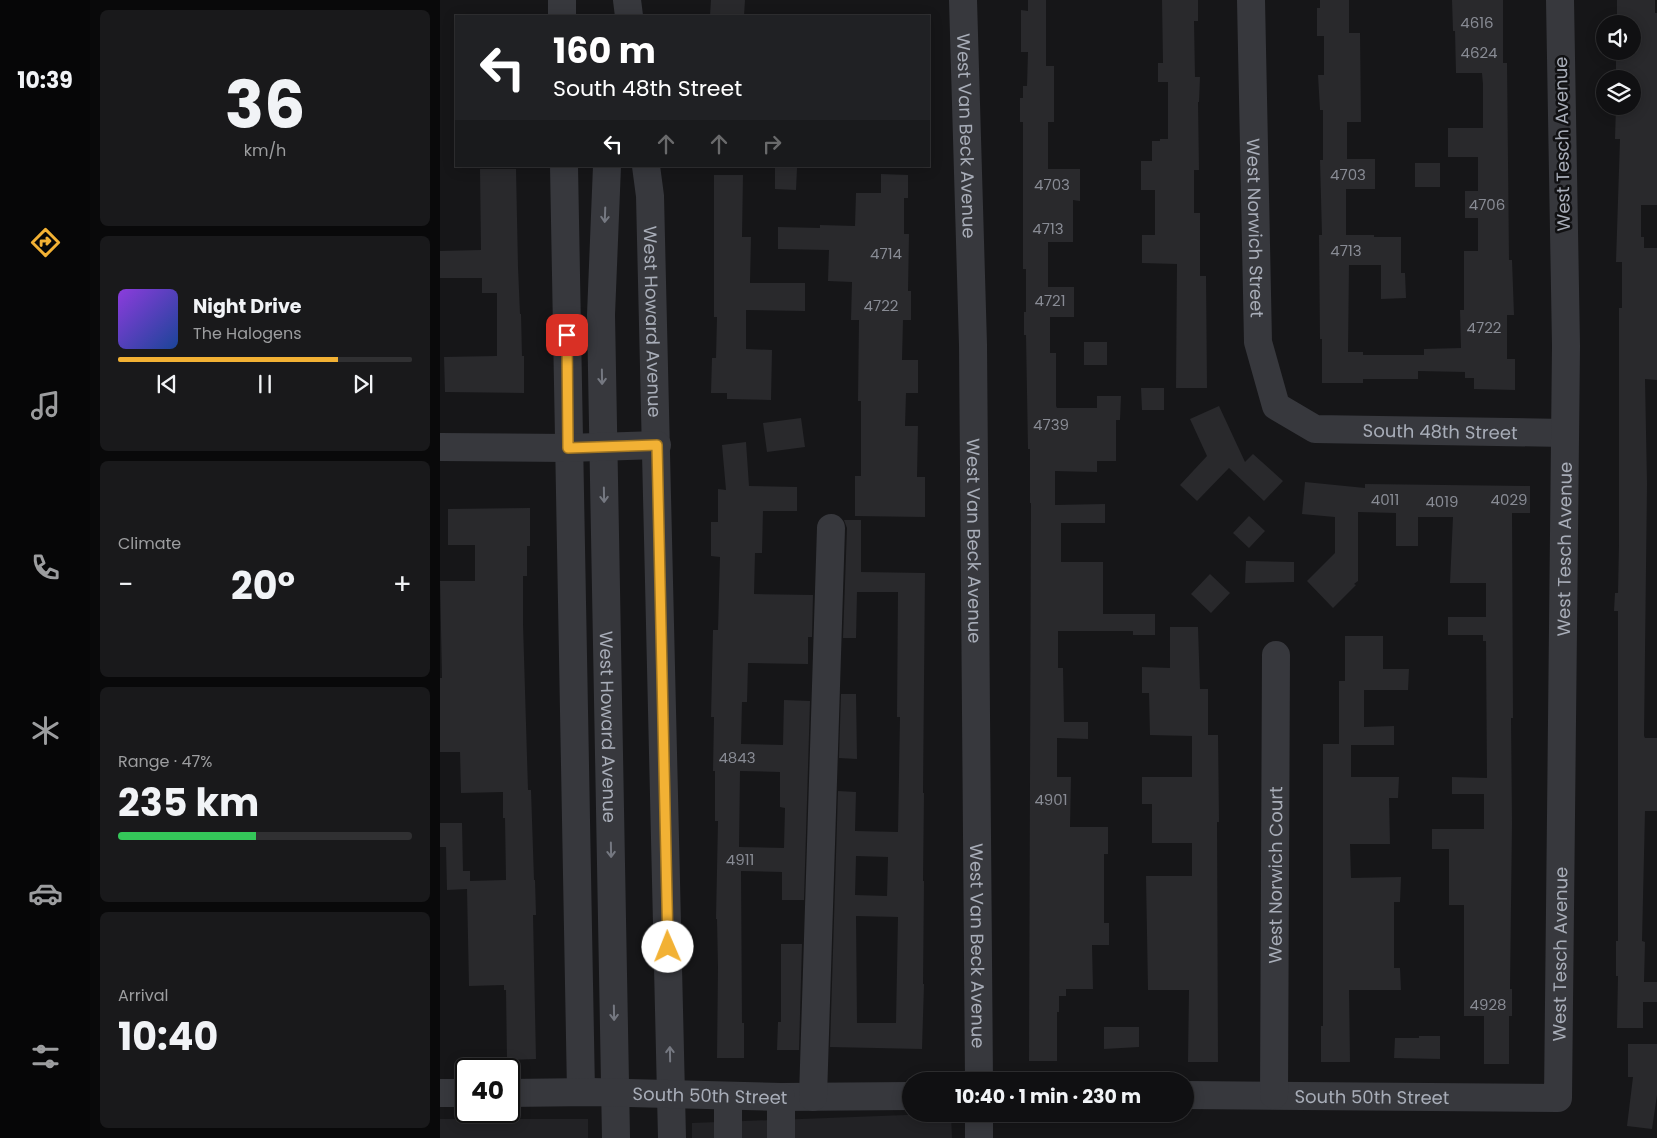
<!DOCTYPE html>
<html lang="en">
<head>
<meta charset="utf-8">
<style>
	body { margin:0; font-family:Poppins,sans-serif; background:#19191b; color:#f1f3f6; height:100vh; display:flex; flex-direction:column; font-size:19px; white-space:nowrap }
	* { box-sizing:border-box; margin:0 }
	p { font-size:16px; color:#9c9d9f }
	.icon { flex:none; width:28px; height:28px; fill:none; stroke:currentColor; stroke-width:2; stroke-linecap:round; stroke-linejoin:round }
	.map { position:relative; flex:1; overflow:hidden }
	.panel { display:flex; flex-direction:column; gap:10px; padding:10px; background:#09090a; width:350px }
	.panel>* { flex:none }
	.hud { position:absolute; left:15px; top:15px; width:475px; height:152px; border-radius:0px; box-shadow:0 2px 12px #0003,0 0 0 1px #303032; background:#202124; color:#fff; overflow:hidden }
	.tools { position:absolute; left:1156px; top:15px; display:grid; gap:10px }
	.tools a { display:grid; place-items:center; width:45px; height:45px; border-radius:50%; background:#101012; box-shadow:0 2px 12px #0003,0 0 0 1px #303032; font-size:25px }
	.speed { position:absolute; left:15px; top:1058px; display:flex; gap:10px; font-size:25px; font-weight:700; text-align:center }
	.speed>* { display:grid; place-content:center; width:65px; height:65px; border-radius:50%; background:#101012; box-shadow:0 2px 12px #0003,0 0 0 1px #303032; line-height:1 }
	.speed .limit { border:2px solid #111; border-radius:8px; background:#fff; color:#111 }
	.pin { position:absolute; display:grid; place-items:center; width:42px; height:42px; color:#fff; margin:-21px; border-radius:10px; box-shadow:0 2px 8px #0006 }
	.me { position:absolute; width:55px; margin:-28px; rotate:359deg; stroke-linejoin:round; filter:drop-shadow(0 0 4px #0008) }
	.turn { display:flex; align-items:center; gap:18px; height:105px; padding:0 15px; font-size:22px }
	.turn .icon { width:65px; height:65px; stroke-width:2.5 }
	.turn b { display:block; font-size:35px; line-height:42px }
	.lanes { display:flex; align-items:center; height:48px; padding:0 15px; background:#0003; justify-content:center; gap:25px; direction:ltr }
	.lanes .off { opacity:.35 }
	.big { font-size:38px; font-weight:700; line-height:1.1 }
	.panel .widget { flex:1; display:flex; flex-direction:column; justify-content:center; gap:8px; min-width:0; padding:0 18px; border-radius:8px; background:#19191b }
	.panel .dial { align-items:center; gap:0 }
	.dial b { font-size:65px; line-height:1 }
	.song { display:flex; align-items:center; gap:15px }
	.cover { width:60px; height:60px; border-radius:8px; background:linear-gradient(135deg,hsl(270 70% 55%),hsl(220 70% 35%)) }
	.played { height:5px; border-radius:2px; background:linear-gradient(90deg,#f2b134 75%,#303032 75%) }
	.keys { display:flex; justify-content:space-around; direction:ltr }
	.heat { display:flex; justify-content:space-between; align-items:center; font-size:28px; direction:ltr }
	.charge { height:8px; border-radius:4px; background:linear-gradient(90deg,#34c759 47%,#303032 0) }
	.trip { position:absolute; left:462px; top:1072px; width:292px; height:50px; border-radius:25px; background:#101012; box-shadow:0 2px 12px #0003,0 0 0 1px #303032; font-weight:700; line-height:50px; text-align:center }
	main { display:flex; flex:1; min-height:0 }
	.dock { display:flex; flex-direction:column; width:90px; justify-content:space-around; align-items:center; background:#060607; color:#9c9d9f }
	.dock .icon { width:35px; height:35px }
	.dock .current { color:#f2b134 }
	.dock b { font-size:22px; color:#f1f3f6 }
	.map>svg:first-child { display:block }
</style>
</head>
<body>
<main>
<nav class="dock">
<b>10:39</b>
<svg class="icon current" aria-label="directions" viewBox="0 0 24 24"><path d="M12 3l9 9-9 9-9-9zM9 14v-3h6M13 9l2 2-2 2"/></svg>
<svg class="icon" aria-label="music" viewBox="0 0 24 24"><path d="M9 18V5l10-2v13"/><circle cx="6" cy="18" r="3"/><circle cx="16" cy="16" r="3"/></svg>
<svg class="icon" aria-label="phone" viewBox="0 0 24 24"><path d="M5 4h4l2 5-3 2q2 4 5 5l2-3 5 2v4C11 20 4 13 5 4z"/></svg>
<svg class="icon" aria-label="climate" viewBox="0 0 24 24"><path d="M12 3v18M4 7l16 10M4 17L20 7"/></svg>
<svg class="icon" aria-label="car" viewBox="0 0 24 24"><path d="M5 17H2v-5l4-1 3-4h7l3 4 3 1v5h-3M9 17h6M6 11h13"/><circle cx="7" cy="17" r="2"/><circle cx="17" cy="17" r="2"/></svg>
<svg class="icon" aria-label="filters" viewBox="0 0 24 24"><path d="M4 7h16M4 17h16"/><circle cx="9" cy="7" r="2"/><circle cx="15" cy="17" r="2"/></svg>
</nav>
<section class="panel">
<div class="widget dial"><b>36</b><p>km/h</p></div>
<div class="widget">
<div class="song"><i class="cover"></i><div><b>Night Drive</b><p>The Halogens</p></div></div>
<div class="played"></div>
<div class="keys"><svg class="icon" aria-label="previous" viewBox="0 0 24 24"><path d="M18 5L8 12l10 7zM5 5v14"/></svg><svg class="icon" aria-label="pause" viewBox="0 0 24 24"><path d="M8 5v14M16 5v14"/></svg><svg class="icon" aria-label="next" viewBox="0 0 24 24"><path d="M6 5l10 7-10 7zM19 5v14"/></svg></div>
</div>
<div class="widget"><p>Climate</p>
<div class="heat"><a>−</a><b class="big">20°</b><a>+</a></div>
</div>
<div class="widget"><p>Range · 47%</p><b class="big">235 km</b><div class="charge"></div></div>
<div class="widget"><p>Arrival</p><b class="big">10:40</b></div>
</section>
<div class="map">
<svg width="1217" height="1138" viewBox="0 0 1217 1138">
	<rect width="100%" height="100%" fill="#161618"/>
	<path fill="#222225" d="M 492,1114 L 511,1114 L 512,1138 L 252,1138 L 252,1123 Z
		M 0,1119 L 148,1119 L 148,1138 L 0,1138 Z"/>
	<path fill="#29292c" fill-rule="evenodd" d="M 271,0 L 305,0 L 304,16 L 270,16 Z
		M 588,0 L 606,0 L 606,66 L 614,66 L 614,122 L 608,122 L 608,169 L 640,169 L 640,201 L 633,200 L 633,242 L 608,242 L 608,287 L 634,287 L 634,317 L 610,317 L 610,353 L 616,353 L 616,406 L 617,408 L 657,408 L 657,396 L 681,396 L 680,420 L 676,420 L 676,461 L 657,461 L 657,472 L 615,471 L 615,505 L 665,504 L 665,523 L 621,523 L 621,562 L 663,562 L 663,614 L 715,614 L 715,635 L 693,635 L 693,631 L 618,631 L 618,668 L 623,668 L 624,722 L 648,722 L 648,739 L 617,738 L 617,777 L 631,777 L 630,827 L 668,827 L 668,854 L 664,854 L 664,923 L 669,923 L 669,945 L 652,945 L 653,989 L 626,989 L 626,996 L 619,996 L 619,1012 L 617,1012 L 617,1061 L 589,1061 L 591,503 L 590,503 L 590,449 L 588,449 L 586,335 L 584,335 L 584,312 L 586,312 L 586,269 L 583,269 L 583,122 L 580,122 L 580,98 L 583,98 L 583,86 L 587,86 L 588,52 L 581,52 L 581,10 L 588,11 Z
		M 722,0 L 758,0 L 758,21 L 754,21 L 755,77 L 760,77 L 759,102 L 758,102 L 759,170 L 754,170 L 754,213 L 760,213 L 760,276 L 766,276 L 767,388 L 736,388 L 737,264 L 702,263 L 702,235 L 715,235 L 715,190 L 701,190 L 701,161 L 712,161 L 712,141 L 720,141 L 720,139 L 728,139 L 728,82 L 718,82 L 718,63 L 723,63 Z
		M 880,0 L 909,0 L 909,33 L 920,33 L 921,122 L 907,122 L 907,159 L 935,159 L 935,189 L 906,189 L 906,235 L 934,235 L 934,237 L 961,237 L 961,273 L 965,273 L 966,298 L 941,299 L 941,265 L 909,265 L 908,352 L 923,352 L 923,355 L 984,355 L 984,349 L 1021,348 L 1020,310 L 1024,310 L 1024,251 L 1038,251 L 1038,218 L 1025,218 L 1025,191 L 1038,191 L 1038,157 L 1008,157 L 1008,128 L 1043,128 L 1043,84 L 1042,73 L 1016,73 L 1015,31 L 1013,31 L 1012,0 L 1063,0 L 1063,63 L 1067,63 L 1069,260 L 1072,260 L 1074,315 L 1067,315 L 1067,359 L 1075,359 L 1075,390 L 1034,389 L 1034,378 L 1025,378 L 1025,372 L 978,371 L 978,379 L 923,379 L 923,383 L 882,383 L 882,339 L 880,339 L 879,235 L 882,235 L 880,160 L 883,160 L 883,110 L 880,110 L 878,75 L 884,75 L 884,36 L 877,36 L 877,8 L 880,8 Z
		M 1177,0 L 1215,0 L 1215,13 L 1217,13 L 1217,205 L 1201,205 L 1201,237 L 1204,237 L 1204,248 L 1217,248 L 1217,380 L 1205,379 L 1207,484 L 1204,736 L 1205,738 L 1217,738 L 1217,811 L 1205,811 L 1202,941 L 1205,942 L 1204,982 L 1217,982 L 1217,1002 L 1203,1002 L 1203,1028 L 1177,1028 L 1178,976 L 1176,976 L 1176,941 L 1178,941 L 1178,611 L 1174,611 L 1175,593 L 1178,593 L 1179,545 L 1179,308 L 1182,308 L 1182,262 L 1176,262 L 1180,139 L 1175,139 L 1176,106 L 1192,106 L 1192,79 L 1176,79 L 1176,56 L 1192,56 L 1192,24 L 1186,24 L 1186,21 L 1177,21 Z
		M 975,163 L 1000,163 L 1000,187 L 975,187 Z
		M 335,167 L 357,168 L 356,190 L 335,189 Z
		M 40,169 L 76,169 L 78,267 L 80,314 L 81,314 L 82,356 L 84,356 L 84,393 L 5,392 L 4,357 L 57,356 L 57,293 L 42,293 L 42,278 L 0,278 L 0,251 L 41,250 Z
		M 441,174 L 468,175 L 468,198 L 464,198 L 464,234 L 469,234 L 468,291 L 471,291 L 471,320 L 463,320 L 462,360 L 478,360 L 478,393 L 466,393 L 465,426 L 478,426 L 477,477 L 485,477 L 485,517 L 415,516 L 415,476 L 421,476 L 421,401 L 418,401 L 419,320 L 411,320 L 412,282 L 388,281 L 389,250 L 338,249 L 338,227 L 380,228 L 380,225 L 415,226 L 416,193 L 441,193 Z
		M 274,175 L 303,175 L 302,237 L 311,237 L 310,283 L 365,283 L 365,311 L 306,310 L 306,349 L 332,350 L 331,400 L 287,399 L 287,393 L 271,393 L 272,358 L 276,358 L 277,317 L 274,317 Z
		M 644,342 L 667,342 L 667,365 L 644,365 Z
		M 701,388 L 724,388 L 724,410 L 702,410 Z
		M 779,406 L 805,462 L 813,454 L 843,481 L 824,501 L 789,468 L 757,501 L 740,485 L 767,456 L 750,419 Z
		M 361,418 L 365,447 L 327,452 L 323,423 Z
		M 306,442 L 309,486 L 357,487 L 357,511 L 323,511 L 322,553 L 315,553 L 314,594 L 373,595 L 372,637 L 368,637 L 368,664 L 308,663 L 307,702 L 302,702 L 301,744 L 343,745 L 344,700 L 370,701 L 364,900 L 342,900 L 342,872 L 301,871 L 302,1023 L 304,1023 L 304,1058 L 277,1058 L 278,967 L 277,919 L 276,919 L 278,821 L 275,821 L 275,771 L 273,771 L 274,717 L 271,717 L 273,630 L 278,630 L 280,557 L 271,556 L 271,522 L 278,522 L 278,489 L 286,490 L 282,445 ZM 300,771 L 340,772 L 340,807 L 345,808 L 344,848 L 299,847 Z
		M 865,482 L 925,488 L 925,484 L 1090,486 L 1090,513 L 1072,513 L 1073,718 L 1071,718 L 1072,823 L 1070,989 L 1072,989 L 1072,1016 L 1069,1016 L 1069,1064 L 1044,1064 L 1044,1016 L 1024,1016 L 1024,905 L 1009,905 L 1009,849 L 992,849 L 992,829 L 1044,829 L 1044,794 L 1012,794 L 1012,777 L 1047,778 L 1046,641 L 1043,641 L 1043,635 L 1008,635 L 1008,617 L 1046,617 L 1046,583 L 1010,583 L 1013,517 L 978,517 L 978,546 L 956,546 L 956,513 L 918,512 L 918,581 L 914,584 L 916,585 L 893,608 L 867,581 L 895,553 L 895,517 L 862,514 Z
		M 90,508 L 90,546 L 87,546 L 87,576 L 83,576 L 83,624 L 88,790 L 91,790 L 94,880 L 95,880 L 96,915 L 93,915 L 96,1059 L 67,1060 L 66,990 L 64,990 L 64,985 L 29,986 L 27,889 L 7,890 L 6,847 L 0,847 L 0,823 L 22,823 L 23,871 L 30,871 L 30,881 L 66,880 L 65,818 L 63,818 L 63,792 L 21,793 L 20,752 L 0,752 L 0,678 L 2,678 L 0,581 L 35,581 L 35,545 L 8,545 L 8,509 Z
		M 809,516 L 825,531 L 809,548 L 793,533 Z
		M 404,520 L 421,520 L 421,572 L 485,573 L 483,793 L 484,793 L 483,881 L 484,881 L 483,984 L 484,984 L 482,1049 L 390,1047 L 398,791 L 416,792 L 415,831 L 458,832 L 460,717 L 457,717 L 458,592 L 417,592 L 416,638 L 403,638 L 407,528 ZM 416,856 L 448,857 L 447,896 L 415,895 ZM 416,916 L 458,917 L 456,1023 L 417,1023 Z
		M 806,561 L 854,562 L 854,582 L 805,583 Z
		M 770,574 L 790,593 L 771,613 L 751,594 Z
		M 730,627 L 758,627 L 760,689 L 768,689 L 768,735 L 778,735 L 779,822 L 777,822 L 778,1062 L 748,1062 L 749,990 L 708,990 L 706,876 L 752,876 L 752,843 L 712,843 L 712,804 L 702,804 L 702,777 L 752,777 L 752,736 L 710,735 L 709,693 L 702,693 L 702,667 L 730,668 Z
		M 905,636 L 943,636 L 943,669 L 969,669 L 968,690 L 924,690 L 924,727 L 954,726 L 954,745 L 911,745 L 911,777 L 959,777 L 958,798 L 949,798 L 950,844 L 910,844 L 911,878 L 961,877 L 960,902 L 954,902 L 954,968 L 960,968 L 961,990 L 909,990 L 910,1062 L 881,1062 L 881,1026 L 883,1026 L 883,744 L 899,744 L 899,681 L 905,681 Z
		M 401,694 L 416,694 L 417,759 L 399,758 Z
		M 341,944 L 362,944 L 359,1050 L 337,1050 L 338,1022 L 341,1022 Z
		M 664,1027 L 699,1027 L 699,1047 L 664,1049 Z
		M 979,1036 L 1000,1036 L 1000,1059 L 954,1058 L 955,1038 L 979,1038 Z
		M 1188,1044 L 1217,1044 L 1217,1095 L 1212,1129 L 1187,1126 L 1193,1077 L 1188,1077 Z"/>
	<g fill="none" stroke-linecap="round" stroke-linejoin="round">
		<g stroke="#37383d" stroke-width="28">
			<path d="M 122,0 L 122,16"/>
			<path d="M 187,0 L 189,16"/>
			<path id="s1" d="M 523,0 L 533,345 L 539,1081"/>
			<path id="s2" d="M 811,0 L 818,342 L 836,406 L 875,429 L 1125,433"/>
			<path d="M 124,166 L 141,1092"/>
			<path id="s3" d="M 167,166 L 161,315 L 176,1138"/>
			<path id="s4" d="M 206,166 L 210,196 L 232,1138"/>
			<path d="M 0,447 L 128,448 L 217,445"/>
			<path d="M 0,1093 L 26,1093"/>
			<path id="s5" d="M 69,1093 L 151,1092 L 341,1097 L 471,1096"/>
			<path id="s6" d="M 746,1095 L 1118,1098 L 1126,346 L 1120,0"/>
			<path id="s7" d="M 834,1095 L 836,655"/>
			<path d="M 288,1096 L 288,1138"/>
			<path d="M 373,1097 L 391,528"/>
			<path d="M 341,1138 L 341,1097"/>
			<path d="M 539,1138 L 539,1114"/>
		</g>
	</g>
	<defs><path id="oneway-shaft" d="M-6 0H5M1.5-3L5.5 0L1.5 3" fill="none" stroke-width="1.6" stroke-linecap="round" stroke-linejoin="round" transform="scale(1.25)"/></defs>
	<g stroke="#757881">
		<use href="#oneway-shaft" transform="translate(165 215) rotate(92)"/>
		<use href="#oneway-shaft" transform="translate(162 377) rotate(89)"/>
		<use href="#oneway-shaft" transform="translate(164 495) rotate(89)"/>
		<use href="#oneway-shaft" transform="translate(171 850) rotate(89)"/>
		<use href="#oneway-shaft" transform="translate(174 1013) rotate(89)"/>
		<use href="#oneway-shaft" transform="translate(230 1054) rotate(-91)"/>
	</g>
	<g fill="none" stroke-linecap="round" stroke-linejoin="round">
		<g stroke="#9d7322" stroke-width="12">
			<path id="route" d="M 127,335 L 128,448 L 217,445 L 228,947"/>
		</g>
		<use href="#route" stroke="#f2b134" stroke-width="9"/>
	</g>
	<g text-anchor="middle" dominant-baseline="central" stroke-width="5" stroke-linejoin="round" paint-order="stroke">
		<g font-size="15" fill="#888b94">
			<text x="1037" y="22">4616</text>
			<text x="1039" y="52">4624</text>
			<text x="908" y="174">4703</text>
			<text x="612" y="184">4703</text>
			<text x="1047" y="204">4706</text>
			<text x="608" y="228">4713</text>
			<text x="906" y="250">4713</text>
			<text x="446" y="253">4714</text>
			<text x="610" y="300">4721</text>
			<text x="441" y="305">4722</text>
			<text x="1044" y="327">4722</text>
			<text x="611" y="424">4739</text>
			<text x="945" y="499">4011</text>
			<text x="1069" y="499">4029</text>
			<text x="1002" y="501">4019</text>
			<text x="297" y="757">4843</text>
			<text x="611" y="799">4901</text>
			<text x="300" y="859">4911</text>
			<text x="1048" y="1004">4928</text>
		</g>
		<g font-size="18" fill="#a8adb8" stroke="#111113">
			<text stroke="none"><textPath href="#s1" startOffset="136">West Van Beck Avenue</textPath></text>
			<text transform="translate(1122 144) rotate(-91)">West Tesch Avenue</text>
			<text stroke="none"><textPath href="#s2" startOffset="228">West Norwich Street</textPath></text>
			<text stroke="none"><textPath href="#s4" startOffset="156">West Howard Avenue</textPath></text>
			<text stroke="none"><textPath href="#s2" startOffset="579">South 48th Street</textPath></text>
			<text stroke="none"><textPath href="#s1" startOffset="541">West Van Beck Avenue</textPath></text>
			<text stroke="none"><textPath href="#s6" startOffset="921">West Tesch Avenue</textPath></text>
			<text stroke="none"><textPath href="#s3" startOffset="561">West Howard Avenue</textPath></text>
			<text stroke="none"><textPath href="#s7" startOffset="220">West Norwich Court</textPath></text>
			<text stroke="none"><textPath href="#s1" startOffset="946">West Van Beck Avenue</textPath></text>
			<text stroke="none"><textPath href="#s6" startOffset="516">West Tesch Avenue</textPath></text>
			<text stroke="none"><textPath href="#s5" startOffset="201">South 50th Street</textPath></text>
			<text stroke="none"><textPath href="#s6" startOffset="186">South 50th Street</textPath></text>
		</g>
	</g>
</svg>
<div class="tools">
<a><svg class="icon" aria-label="sound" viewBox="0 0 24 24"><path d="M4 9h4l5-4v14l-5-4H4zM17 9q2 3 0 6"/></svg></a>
<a><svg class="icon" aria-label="layers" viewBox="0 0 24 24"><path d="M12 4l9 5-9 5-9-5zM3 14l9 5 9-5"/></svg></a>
</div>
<div class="speed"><div class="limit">40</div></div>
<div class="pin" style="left:127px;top:335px;background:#d93025"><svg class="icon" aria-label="arrive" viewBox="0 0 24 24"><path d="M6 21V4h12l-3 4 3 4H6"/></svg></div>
<svg class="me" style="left:228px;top:947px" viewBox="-20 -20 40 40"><circle r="19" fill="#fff"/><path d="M0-13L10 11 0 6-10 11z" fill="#f2b134"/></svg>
<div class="trip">10:40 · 1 min · 230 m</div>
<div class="hud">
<div class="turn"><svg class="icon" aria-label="left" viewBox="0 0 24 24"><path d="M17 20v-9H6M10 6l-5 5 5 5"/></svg><div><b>160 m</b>South 48th Street</div></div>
<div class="lanes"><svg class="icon" aria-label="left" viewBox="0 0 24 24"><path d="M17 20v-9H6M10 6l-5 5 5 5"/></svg><svg class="icon off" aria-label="ahead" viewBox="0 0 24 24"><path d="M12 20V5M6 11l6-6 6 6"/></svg><svg class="icon off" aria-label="ahead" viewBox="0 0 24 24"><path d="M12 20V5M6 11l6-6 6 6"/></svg><svg class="icon off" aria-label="right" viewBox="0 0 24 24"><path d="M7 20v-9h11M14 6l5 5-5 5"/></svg></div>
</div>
</div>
</main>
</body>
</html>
